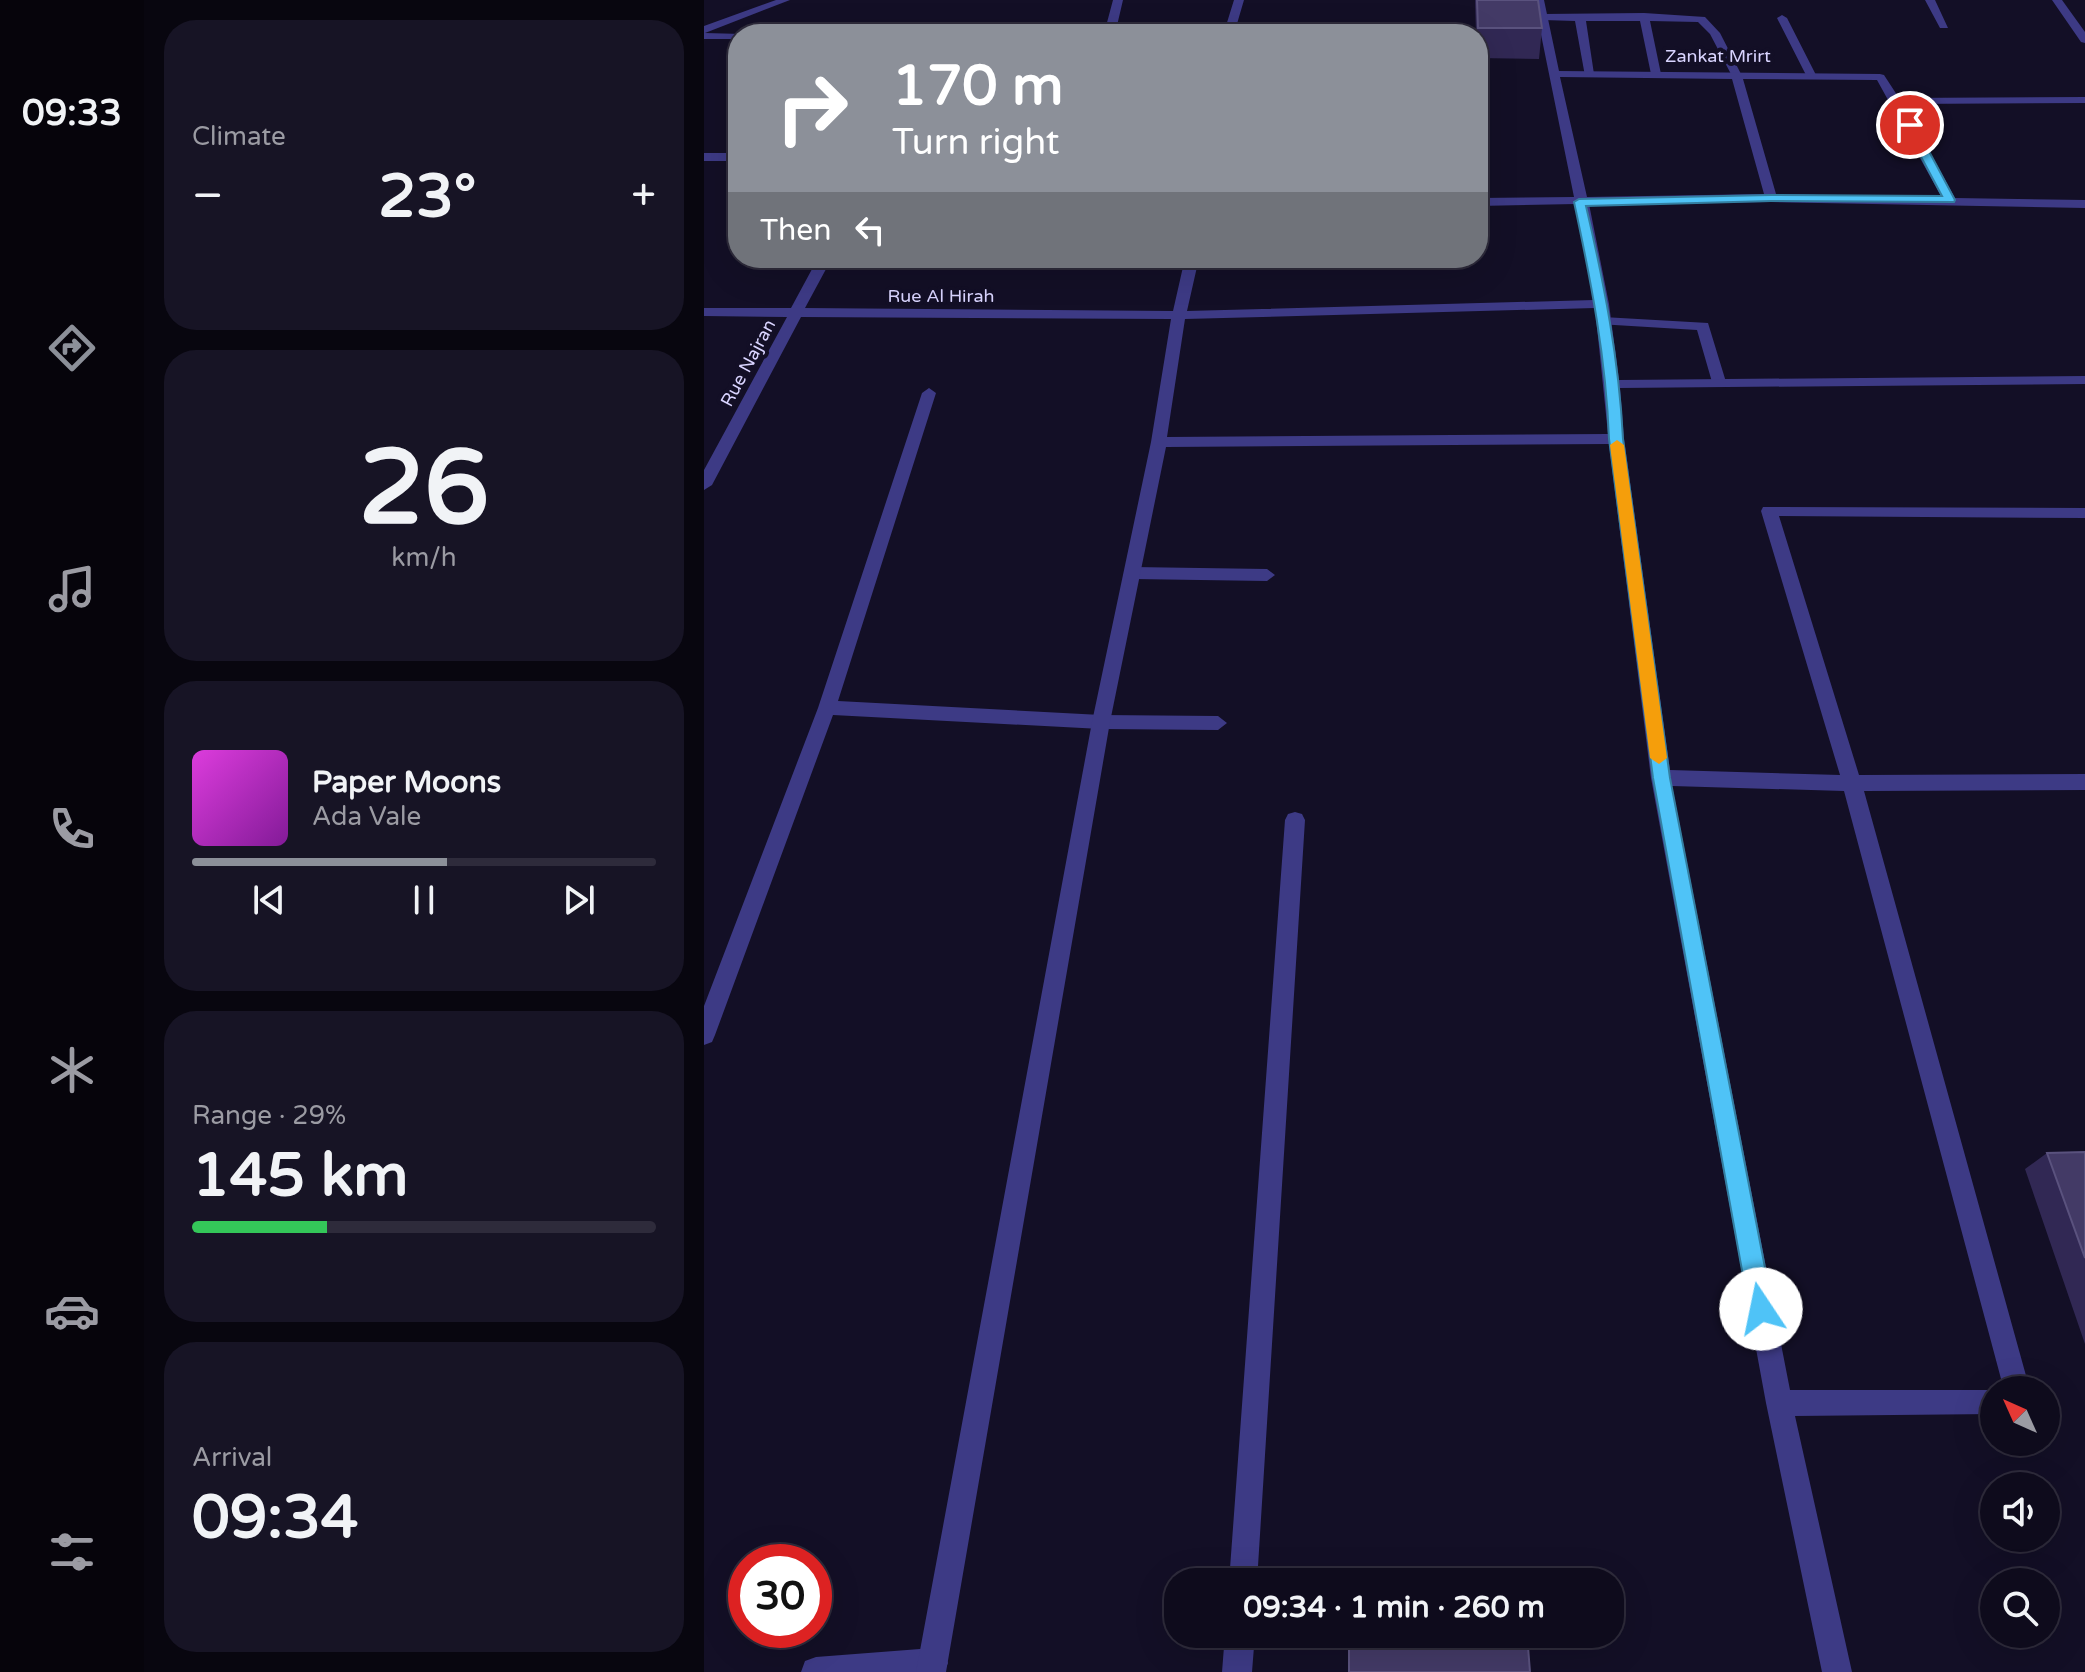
<!DOCTYPE html>
<html lang="en">
<head>
<meta charset="utf-8">
<style>
	body { margin:0; font-family:"Varela Round",sans-serif; background:#171425; color:#f1f3f6; height:100vh; display:flex; flex-direction:column; font-size:30px; white-space:nowrap }
	* { box-sizing:border-box; margin:0 }
	p { font-size:26px; color:#9b9ba3 }
	.icon { flex:none; width:44px; height:44px; fill:none; stroke:currentColor; stroke-width:2; stroke-linecap:round; stroke-linejoin:round }
	.map { position:relative; flex:1; overflow:hidden }
	.panel { display:flex; flex-direction:column; gap:20px; padding:20px; background:#08060f; width:560px }
	.panel>* { flex:none }
	.banner { position:absolute; left:24px; top:24px; width:760px; height:244px; border-radius:32px; box-shadow:0 8px 32px #0002,0 0 0 2px #2e2b3b; background:#8c9099; color:#fff; overflow:hidden }
	.needle { width:52px; rotate:315deg }
	.fabs { position:absolute; left:1276px; top:1376px; display:grid; gap:16px }
	.fabs a { display:grid; place-items:center; width:80px; height:80px; border-radius:50%; background:#0e0b1c; box-shadow:0 8px 32px #0002,0 0 0 2px #2e2b3b; font-size:40px }
	.speed { position:absolute; left:24px; top:1544px; display:flex; gap:16px; font-size:40px; font-weight:700; text-align:center }
	.speed>* { display:grid; place-content:center; width:104px; height:104px; border-radius:50%; background:#0e0b1c; box-shadow:0 8px 32px #0002,0 0 0 2px #2e2b3b; line-height:1 }
	.speed .limit { border:12px solid #d22; background:#fff; color:#111 }
	.pin { position:absolute; display:grid; place-items:center; width:68px; height:68px; color:#fff; margin:-34px; border:4px solid #fff; border-radius:50%; box-shadow:0 2px 8px #0007 }
	.me { position:absolute; width:88px; margin:-44px; rotate:349deg; stroke-linejoin:round; filter:drop-shadow(0 0 6px #0008) }
	.turn { display:flex; align-items:center; gap:28px; height:168px; padding:0 32px; font-size:36px }
	.turn .icon { width:104px; height:104px; stroke-width:2.5 }
	.turn b { display:block; font-size:56px; line-height:68px }
	.then { display:flex; align-items:center; height:76px; padding:0 32px; background:#0003; gap:16px; font-size:30px }
	.big { font-size:60px; font-weight:700; line-height:1.1 }
	.panel .card { flex:1; display:flex; flex-direction:column; justify-content:center; gap:12px; min-width:0; padding:0 28px; border-radius:32px; background:#171425 }
	.panel .dial { align-items:center; gap:0 }
	.dial b { font-size:104px; line-height:1 }
	.song { display:flex; align-items:center; gap:24px }
	.cover { width:96px; height:96px; border-radius:12px; background:linear-gradient(135deg,hsl(300 70% 55%),hsl(290 70% 35%)) }
	.played { height:8px; border-radius:4px; background:linear-gradient(90deg,#8c9099 55%,#2e2b3b 55%) }
	.keys { display:flex; justify-content:space-around; direction:ltr }
	.heat { display:flex; justify-content:space-between; align-items:center; font-size:44px; direction:ltr }
	.charge { height:12px; border-radius:6px; background:linear-gradient(90deg,#34c759 29%,#2e2b3b 0) }
	.trip { position:absolute; left:460px; top:1568px; width:460px; height:80px; border-radius:32px; background:#0e0b1c; box-shadow:0 8px 32px #0002,0 0 0 2px #2e2b3b; font-weight:700; line-height:80px; text-align:center }
	main { display:flex; flex:1; min-height:0 }
	.tabs { display:flex; flex-direction:column; width:144px; justify-content:space-around; align-items:center; background:#06040b; color:#9b9ba3 }
	.tabs .icon { width:56px; height:56px }
	.tabs .active { color:#8c9099 }
	.tabs b { font-size:36px; color:#f1f3f6 }
	.map>svg:first-child { display:block }
</style>
</head>
<body>
<main>
<nav class="tabs">
<b>09:33</b>
<svg class="icon active" aria-label="directions" viewBox="0 0 24 24"><path d="M12 3l9 9-9 9-9-9zM9 14v-3h6M13 9l2 2-2 2"/></svg>
<svg class="icon" aria-label="music" viewBox="0 0 24 24"><path d="M9 18V5l10-2v13"/><circle cx="6" cy="18" r="3"/><circle cx="16" cy="16" r="3"/></svg>
<svg class="icon" aria-label="phone" viewBox="0 0 24 24"><path d="M5 4h4l2 5-3 2q2 4 5 5l2-3 5 2v4C11 20 4 13 5 4z"/></svg>
<svg class="icon" aria-label="climate" viewBox="0 0 24 24"><path d="M12 3v18M4 7l16 10M4 17L20 7"/></svg>
<svg class="icon" aria-label="car" viewBox="0 0 24 24"><path d="M5 17H2v-5l4-1 3-4h7l3 4 3 1v5h-3M9 17h6M6 11h13"/><circle cx="7" cy="17" r="2"/><circle cx="17" cy="17" r="2"/></svg>
<svg class="icon" aria-label="filters" viewBox="0 0 24 24"><path d="M4 7h16M4 17h16"/><circle cx="9" cy="7" r="2"/><circle cx="15" cy="17" r="2"/></svg>
</nav>
<section class="panel">
<div class="card"><p>Climate</p>
<div class="heat"><a>−</a><b class="big">23°</b><a>+</a></div>
</div>
<div class="card dial"><b>26</b><p>km/h</p></div>
<div class="card">
<div class="song"><i class="cover"></i><div><b>Paper Moons</b><p>Ada Vale</p></div></div>
<div class="played"></div>
<div class="keys"><svg class="icon" aria-label="previous" viewBox="0 0 24 24"><path d="M18 5L8 12l10 7zM5 5v14"/></svg><svg class="icon" aria-label="pause" viewBox="0 0 24 24"><path d="M8 5v14M16 5v14"/></svg><svg class="icon" aria-label="next" viewBox="0 0 24 24"><path d="M6 5l10 7-10 7zM19 5v14"/></svg></div>
</div>
<div class="card"><p>Range · 29%</p><b class="big">145 km</b><div class="charge"></div></div>
<div class="card"><p>Arrival</p><b class="big">09:34</b></div>
</section>
<div class="map">
<svg width="1381" height="1672" viewBox="0 0 1381 1672">
	<rect width="100%" height="100%" fill="#130f26"/>
	<g fill="none" stroke-linecap="round" stroke-linejoin="round">
		<path fill="#3d3a85" fill-rule="evenodd" d="M 1221,0 L 1231,0 L 1244,28 L 1236,28 Z
			M 940,13 L 1001,17 L 1016,33 L 1037,74 L 1028,76 L 1006,34 L 994,22 L 946,21 L 957,74 L 952,77 L 947,74 L 936,21 L 882,21 L 890,74 L 881,76 L 871,21 L 839,20 L 834,17 L 839,14 Z
			M 1078,15 L 1083,18 L 1112,75 L 1111,77 L 1102,75 L 1073,18 Z
			M 668,28 L 673,31 L 672,33 L 521,32 L 526,29 Z
			M 899,317 L 1004,323 L 1022,382 L 1015,386 L 1008,382 L 993,330 L 894,324 L 892,321 Z
			M 225,388 L 232,393 L 134,701 L 397,715 L 514,716 L 523,723 L 514,730 L 397,729 L 129,715 L 11,1035 L 8,1042 L 0,1045 L 0,1006 L 114,708 L 218,393 Z
			M 429,567 L 563,569 L 571,575 L 563,581 L 429,579 L 421,573 Z
			M 229,1648 L 240,1652 L 244,1663 L 240,1672 L 97,1672 L 101,1661 L 112,1657 Z"/>
		<path fill="#3d3a85" fill-rule="evenodd" d="M 72,0 L 86,0 L 1,33 L 38,34 L 34,34 L 34,39 L 0,39 L 0,26 Z
			M 409,0 L 419,0 L 412,30 L 521,29 L 530,0 L 540,0 L 530,34 L 332,34 L 337,31 L 401,30 Z
			M 830,0 L 840,0 L 855,71 L 1176,74 L 1180,75 L 1195,98 L 1381,97 L 1381,103 L 1199,104 L 1251,198 L 1381,200 L 1381,208 L 1067,202 L 885,204 L 905,304 L 915,380 L 1381,376 L 1381,384 L 916,388 L 920,439 L 966,770 L 1136,775 L 1057,511 L 1059,507 L 1381,508 L 1381,518 L 1075,516 L 1155,775 L 1381,774 L 1381,790 L 1160,791 L 1326,1390 L 1300,1390 L 1140,791 L 968,786 L 1086,1390 L 1296,1390 L 1290,1390 L 1290,1414 L 1091,1416 L 1148,1672 L 1118,1672 L 1062,1403 L 947,778 L 905,444 L 462,447 L 406,722 L 242,1672 L 212,1672 L 388,722 L 447,442 L 467,319 L 97,317 L 8,485 L 0,490 L 0,470 L 83,317 L 0,316 L 0,308 L 87,308 L 114,258 L 128,258 L 101,308 L 469,311 L 481,258 L 495,258 L 483,311 L 890,300 L 872,204 L 774,206 L 774,198 L 870,197 ZM 856,77 L 1028,79 L 1060,194 L 883,197 ZM 1039,79 L 1173,80 L 1238,198 L 1072,194 ZM 891,308 L 904,434 L 463,437 L 481,319 Z
			M 1348,0 L 1358,0 L 1381,32 L 1381,43 L 1377,42 Z
			M 0,153 L 34,153 L 34,161 L 0,161 Z
			M 591,812 L 598,814 L 601,820 L 553,1582 L 525,1582 L 581,820 L 584,814 Z
			M 521,1634 L 551,1634 L 548,1672 L 518,1672 Z"/>
	</g>
	<path fill="#312854" d="M 771,0 L 834,0 L 838,28 L 835,59 L 774,58 L 774,34 L 772,34 Z
		M 1381,1152 L 1381,1344 L 1321,1169 L 1343,1153 Z
		M 645,1634 L 823,1634 L 826,1672 Z"/>
	<path fill="#433a66" stroke="#5a527e" stroke-width="2" d="M 773,0 L 834,0 L 838,28 L 774,28 Z
		M 1381,1152 L 1381,1258 L 1343,1153 Z
		M 757,1574 L 758,1582 L 644,1582 L 644,1578 Z
		M 645,1634 L 760,1634 L 760,1637 L 823,1634 L 826,1672 L 645,1672 Z"/>
	<path fill="#4fc3f7" stroke="#337fa1" stroke-width="2" d="M 1206,122 L 1211,125 L 1251,200 L 1250,202 L 1067,201 L 882,206 C 900,283 915,359 919,439 L 966,778 L 1069,1309 L 1065,1317 L 1057,1321 L 1049,1317 L 1045,1309 L 949,778 L 905,439 C 902,358 887,281 870,202 L 875,199 L 1067,195 L 1238,196 L 1200,125 Z"/>
	<path fill="#f59e0b" d="M 913,440 L 920,445 L 963,758 L 955,764 L 946,758 L 906,445 Z"/>
	<g text-anchor="middle" dominant-baseline="central" stroke-width="8" stroke-linejoin="round" paint-order="stroke">
		<g font-size="18" fill="#d9d4ff" stroke="#130f26">
			<text x="1014" y="56">Zankat Mrirt</text>
			<text x="237" y="296">Rue Al Hirah</text>
			<text transform="translate(44 363) rotate(-62)">Rue Najran</text>
		</g>
	</g>
</svg>
<div class="fabs">
<a><svg class="needle" viewBox="-14 -14 28 28"><path d="M0-13l5 13h-10z" fill="#e53935"/><path d="M0 13l5-13h-10z" fill="#9b9ba3"/></svg></a>
<a><svg class="icon" aria-label="sound" viewBox="0 0 24 24"><path d="M4 9h4l5-4v14l-5-4H4zM17 9q2 3 0 6"/></svg></a>
<a><svg class="icon" aria-label="search" viewBox="0 0 24 24"><circle cx="10" cy="10" r="6"/><path d="M15 15l6 6"/></svg></a>
</div>
<div class="speed"><div class="limit">30</div></div>
<div class="pin" style="left:1206px;top:125px;background:#d93025"><svg class="icon" aria-label="arrive" viewBox="0 0 24 24"><path d="M6 21V4h12l-3 4 3 4H6"/></svg></div>
<svg class="me" style="left:1057px;top:1309px" viewBox="-20 -20 40 40"><circle r="19" fill="#fff"/><path d="M0-13L10 11 0 6-10 11z" fill="#4fc3f7"/></svg>
<div class="trip">09:34 · 1 min · 260 m</div>
<div class="banner">
<div class="turn"><svg class="icon" aria-label="right" viewBox="0 0 24 24"><path d="M7 20v-9h11M14 6l5 5-5 5"/></svg><div><b>170 m</b>Turn right</div></div>
<div class="then">Then<svg class="icon" aria-label="left" viewBox="0 0 24 24"><path d="M17 20v-9H6M10 6l-5 5 5 5"/></svg></div>
</div>
</div>
</main>
</body>
</html>
